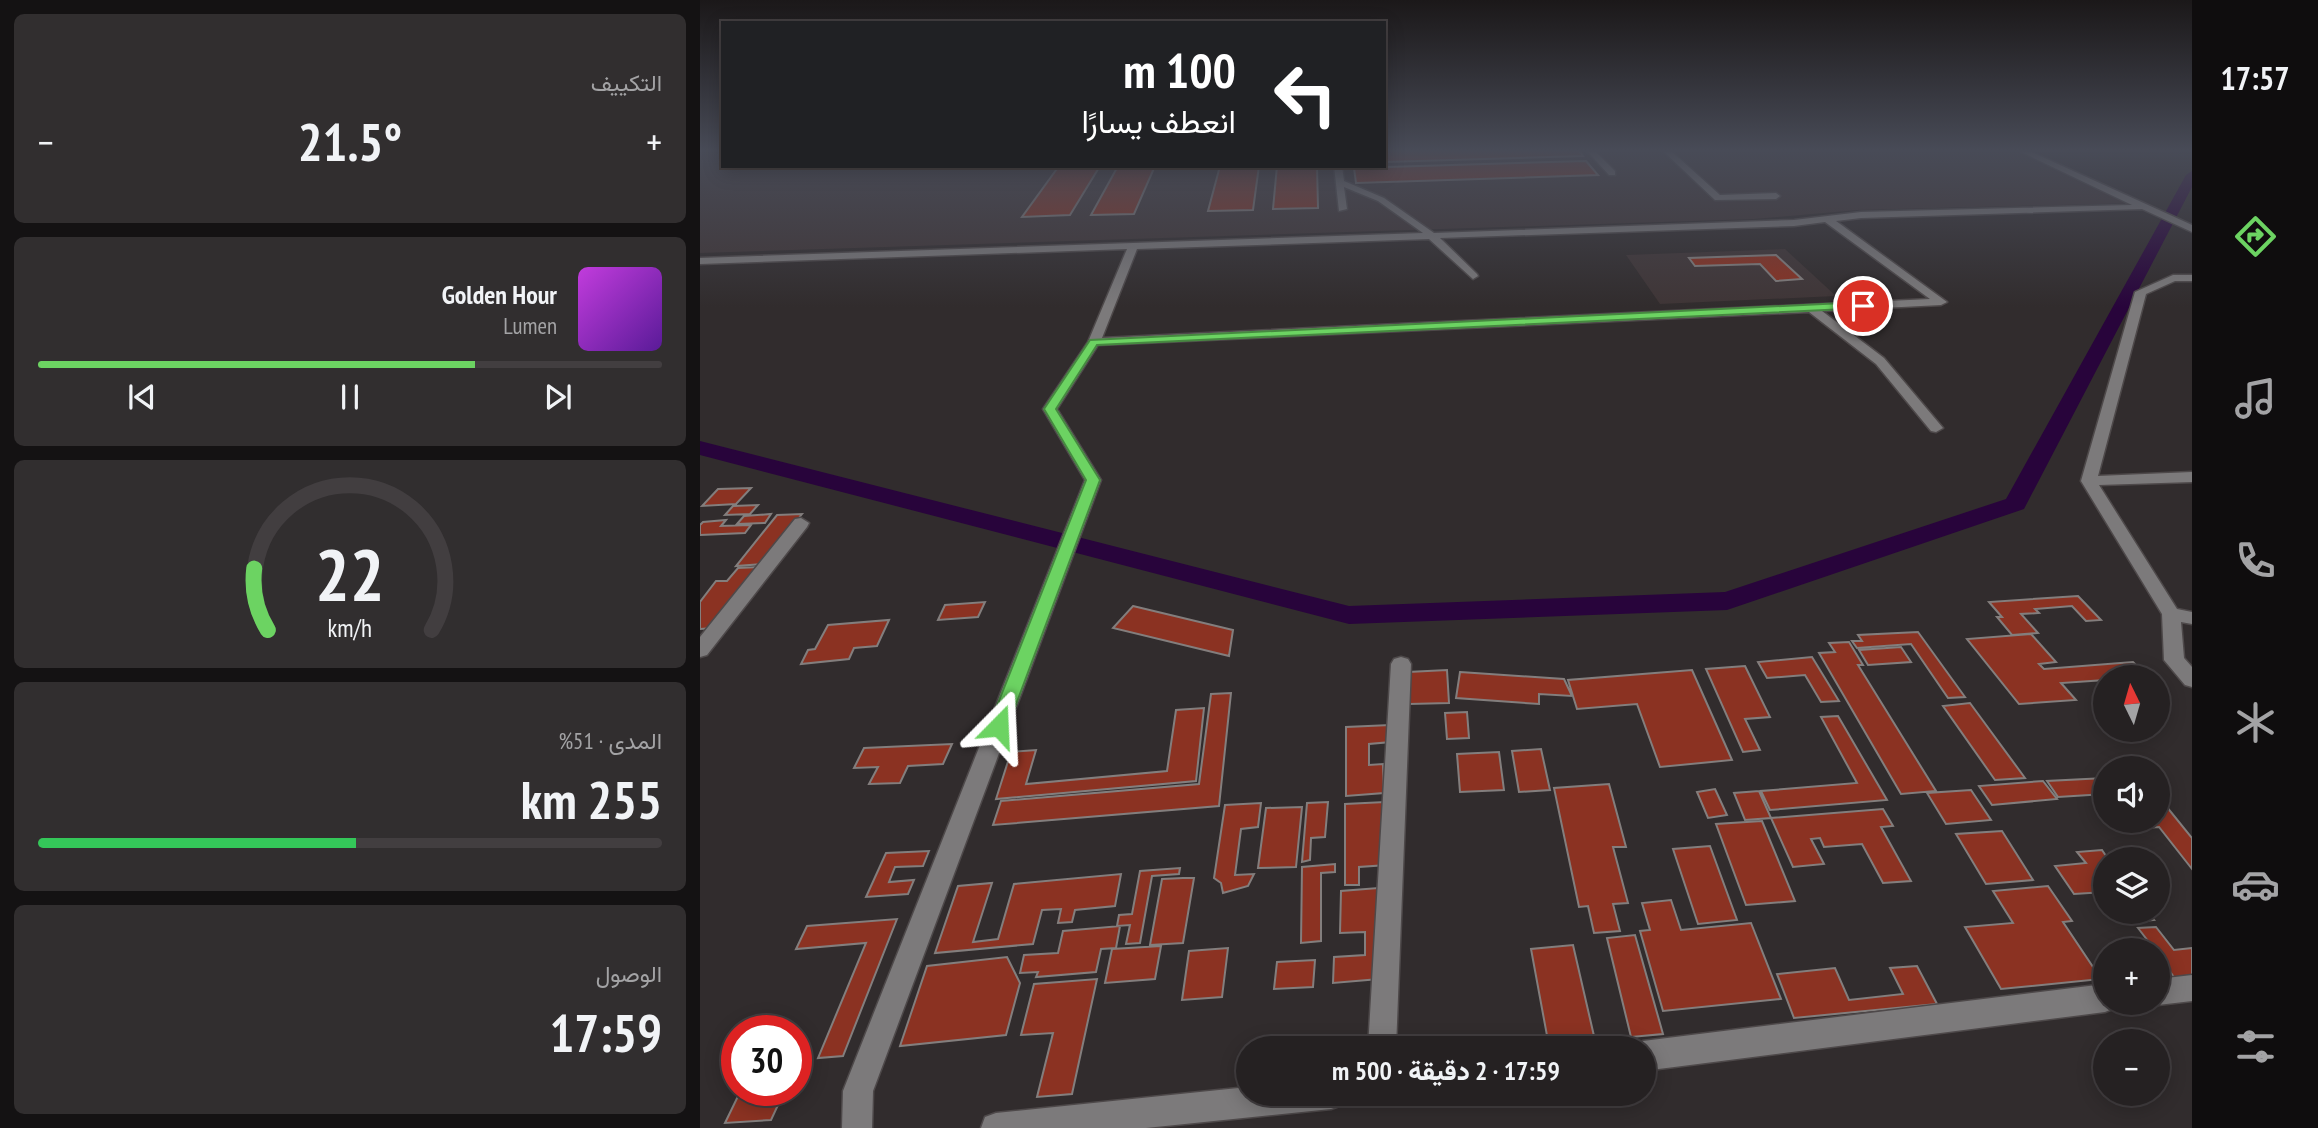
<!DOCTYPE html>
<html lang="ar">
<head>
<meta charset="utf-8">
<style>
	body { margin:0; font-family:"PT Sans Narrow",Vazirmatn,sans-serif; background:#312e2f; color:#f1f3f6; direction:rtl; height:100vh; display:flex; flex-direction:column; font-size:26px; white-space:nowrap }
	* { box-sizing:border-box; margin:0 }
	p { font-size:23px; color:#a3a3a5 }
	.icon { flex:none; width:38px; height:38px; fill:none; stroke:currentColor; stroke-width:2; stroke-linecap:round; stroke-linejoin:round }
	.map { position:relative; flex:1; overflow:hidden; direction:ltr }
	.side { display:flex; flex-direction:column; gap:14px; padding:14px; background:#141213; width:700px }
	.side>* { flex:none }
	.hud { position:absolute; left:21px; top:21px; width:665px; height:147px; border-radius:0px; box-shadow:0 4px 18px #0003,0 0 0 2px #423e40; direction:rtl; background:#202124; color:#fff; overflow:hidden }
	.needle { width:46px; rotate:355deg }
	.buttons { position:absolute; left:1393px; top:665px; display:grid; gap:14px }
	.buttons a { display:grid; place-items:center; width:77px; height:77px; border-radius:50%; background:#252122; box-shadow:0 4px 18px #0003,0 0 0 2px #423e40; font-size:35px }
	.speed { position:absolute; left:21px; top:1015px; display:flex; gap:14px; font-size:35px; font-weight:700; text-align:center }
	.speed>* { display:grid; place-content:center; width:91px; height:91px; border-radius:50%; background:#252122; box-shadow:0 4px 18px #0003,0 0 0 2px #423e40; line-height:1 }
	.speed .limit { border:10px solid #d22; background:#fff; color:#111 }
	.pin { position:absolute; display:grid; place-items:center; width:60px; height:60px; color:#fff; margin:-30px; border:4px solid #fff; border-radius:50%; box-shadow:0 2px 7px #0007 }
	.me { position:absolute; width:77px; margin:-38px; rotate:21deg; stroke-linejoin:round; filter:drop-shadow(0 0 5px #0008) }
	.turn { display:flex; align-items:center; gap:24px; height:147px; padding:0 35px; font-size:32px }
	.turn .icon { width:91px; height:91px; stroke-width:2.5 }
	.turn b { display:block; font-size:49px; line-height:60px }
	.big { font-size:52px; font-weight:800; line-height:1.1 }
	.side .card { flex:1; display:flex; flex-direction:column; justify-content:center; gap:10px; min-width:0; padding:0 24px; border-radius:10px; background:#312e2f }
	.side .dial { align-items:center; gap:0 }
	.dial svg { height:182px; overflow:visible; fill:none; stroke:#423e40; stroke-width:7; stroke-linecap:round; text-anchor:middle }
	.dial text { fill:#f1f3f6; stroke:none }
	.song { display:flex; align-items:center; gap:21px }
	.cover { width:84px; height:84px; border-radius:10px; background:linear-gradient(135deg,hsl(290 70% 55%),hsl(270 70% 35%)) }
	.played { height:7px; border-radius:4px; background:linear-gradient(90deg,#6cd362 70%,#423e40 70%) }
	.keys { display:flex; justify-content:space-around; direction:ltr }
	.heat { display:flex; justify-content:space-between; align-items:center; font-size:38px; direction:ltr }
	.charge { height:10px; border-radius:5px; background:linear-gradient(90deg,#34c759 51%,#423e40 0) }
	.trip { position:absolute; left:536px; top:1036px; width:420px; height:70px; border-radius:35px; background:#252122; box-shadow:0 4px 18px #0003,0 0 0 2px #423e40; font-weight:800; line-height:70px; text-align:center; direction:rtl }
	main { display:flex; flex:1; min-height:0 }
	.menu { display:flex; flex-direction:column; width:126px; justify-content:space-around; align-items:center; background:#0f0d0e; color:#a3a3a5 }
	.menu .icon { width:49px; height:49px }
	.menu .selected { color:#6cd362 }
	.menu b { font-size:32px; color:#f1f3f6 }
	.map>svg:first-child { display:block }
</style>
</head>
<body>
<main>
<nav class="menu">
<b>17:57</b>
<svg class="icon selected" aria-label="directions" viewBox="0 0 24 24"><path d="M12 3l9 9-9 9-9-9zM9 14v-3h6M13 9l2 2-2 2"/></svg>
<svg class="icon" aria-label="music" viewBox="0 0 24 24"><path d="M9 18V5l10-2v13"/><circle cx="6" cy="18" r="3"/><circle cx="16" cy="16" r="3"/></svg>
<svg class="icon" aria-label="phone" viewBox="0 0 24 24"><path d="M5 4h4l2 5-3 2q2 4 5 5l2-3 5 2v4C11 20 4 13 5 4z"/></svg>
<svg class="icon" aria-label="climate" viewBox="0 0 24 24"><path d="M12 3v18M4 7l16 10M4 17L20 7"/></svg>
<svg class="icon" aria-label="car" viewBox="0 0 24 24"><path d="M5 17H2v-5l4-1 3-4h7l3 4 3 1v5h-3M9 17h6M6 11h13"/><circle cx="7" cy="17" r="2"/><circle cx="17" cy="17" r="2"/></svg>
<svg class="icon" aria-label="filters" viewBox="0 0 24 24"><path d="M4 7h16M4 17h16"/><circle cx="9" cy="7" r="2"/><circle cx="15" cy="17" r="2"/></svg>
</nav>
<div class="map">
<svg width="1492" height="1128" viewBox="0 0 1492 1128">
	<rect width="100%" height="100%" fill="#312c2d"/>
	<path fill="#3f3536" d="M 0,149 L 23,149 L 23,166 L 684,166 L 684,149 L 1319,149 L 1438,203 L 1158,210 L 1054,219 L 0,253 Z
		M 1085,249 L 1136,296 L 960,304 L 926,255 Z"/>
	<g fill="none" stroke-linecap="round" stroke-linejoin="round">
		<path fill="#28043b" fill-rule="evenodd" d="M 1492,171 L 1492,187 L 1324,509 L 1027,610 L 649,624 L 0,455 L 0,441 L 649,606 L 1025,592 L 1306,499 L 1486,175 Z"/>
	</g>
	<path fill="#8b3222" stroke="#837e7d" stroke-width="2" d="M 878,149 L 883,156 L 684,162 L 684,150 Z
		M 886,161 L 898,175 L 656,183 L 654,168 Z
		M 359,166 L 400,166 L 370,215 L 322,217 Z
		M 418,166 L 455,166 L 434,214 L 391,215 Z
		M 520,166 L 559,166 L 553,210 L 508,211 Z
		M 577,166 L 617,166 L 618,208 L 573,209 Z
		M 1076,255 L 1102,279 L 1076,281 L 1060,264 L 995,266 L 989,258 Z
		M 51,488 L 36,504 L 2,506 L 18,489 Z
		M 58,505 L 50,514 L 25,515 L 33,506 Z
		M 71,514 L 65,523 L 37,524 L 44,516 Z
		M 102,514 L 63,564 L 36,566 L 77,515 Z
		M 26,520 L 21,526 L 51,525 L 45,533 L 0,535 L 0,525 L 3,522 Z
		M 59,567 L 13,628 L 0,629 L 0,602 L 16,581 L 27,581 L 38,568 Z
		M 1378,596 L 1401,620 L 1386,621 L 1372,606 L 1335,609 L 1339,613 L 1321,614 L 1338,633 L 1312,635 L 1297,617 L 1302,617 L 1289,602 Z
		M 285,602 L 278,617 L 238,620 L 245,605 Z
		M 433,606 L 533,630 L 529,656 L 413,628 Z
		M 189,620 L 177,646 L 154,648 L 149,659 L 101,664 L 108,650 L 115,649 L 128,625 Z
		M 1218,632 L 1265,697 L 1248,698 L 1211,644 L 1157,648 L 1152,641 L 1162,641 L 1158,635 Z
		M 1331,634 L 1356,662 L 1339,664 L 1344,669 L 1433,662 L 1447,676 L 1405,677 L 1405,680 L 1361,683 L 1376,700 L 1319,704 L 1267,639 Z
		M 1149,642 L 1163,665 L 1158,665 L 1236,791 L 1201,794 L 1119,653 L 1135,652 L 1129,643 Z
		M 1201,647 L 1211,662 L 1168,665 L 1159,650 Z
		M 1112,657 L 1139,701 L 1121,702 L 1105,675 L 1067,678 L 1058,662 Z
		M 1045,666 L 1070,717 L 1045,719 L 1060,750 L 1043,752 L 1006,669 Z
		M 747,670 L 749,703 L 709,704 L 708,672 Z
		M 992,670 L 1032,760 L 960,767 L 937,704 L 877,709 L 868,680 Z
		M 760,672 L 864,679 L 872,696 L 839,694 L 839,704 L 756,698 Z
		M 531,693 L 519,806 L 293,825 L 301,801 L 499,784 L 511,694 Z
		M 1270,703 L 1325,778 L 1295,780 L 1243,706 Z
		M 504,708 L 496,781 L 296,799 L 311,752 L 336,750 L 326,784 L 467,771 L 476,710 Z
		M 767,712 L 769,738 L 747,739 L 745,713 Z
		M 1138,716 L 1187,800 L 1070,810 L 1061,791 L 1157,783 L 1121,717 Z
		M 690,725 L 691,742 L 669,744 L 669,765 L 683,764 L 684,793 L 646,796 L 646,727 Z
		M 252,744 L 243,764 L 208,766 L 200,783 L 169,784 L 178,767 L 154,768 L 164,748 Z
		M 841,749 L 850,790 L 819,792 L 812,751 Z
		M 799,752 L 804,790 L 760,792 L 757,754 Z
		M 1405,778 L 1405,794 L 1358,797 L 1347,781 Z
		M 1343,781 L 1357,799 L 1292,805 L 1279,786 Z
		M 909,784 L 926,847 L 913,847 L 928,903 L 913,904 L 920,931 L 894,933 L 888,906 L 879,907 L 854,788 Z
		M 1015,789 L 1027,815 L 1008,818 L 997,792 Z
		M 1271,790 L 1291,820 L 1246,824 L 1227,793 Z
		M 1059,791 L 1071,818 L 1045,820 L 1034,793 Z
		M 1458,796 L 1492,838 L 1492,869 L 1459,827 L 1445,828 L 1439,821 L 1458,821 Z
		M 628,802 L 625,837 L 611,838 L 610,860 L 602,862 L 607,803 Z
		M 685,802 L 687,865 L 659,867 L 659,885 L 645,885 L 645,804 Z
		M 561,803 L 558,827 L 541,829 L 535,875 L 554,874 L 548,886 L 523,893 L 521,883 L 514,878 L 525,805 Z
		M 602,807 L 596,867 L 558,868 L 566,808 Z
		M 1183,809 L 1193,826 L 1181,827 L 1211,881 L 1183,883 L 1162,844 L 1124,847 L 1120,838 L 1111,839 L 1124,864 L 1093,867 L 1071,818 Z
		M 1062,821 L 1095,901 L 1046,905 L 1016,824 Z
		M 1302,831 L 1333,880 L 1286,884 L 1256,834 Z
		M 1010,846 L 1037,920 L 998,924 L 973,849 Z
		M 1402,850 L 1408,859 L 1405,859 L 1405,892 L 1374,894 L 1355,866 L 1386,863 L 1377,852 Z
		M 229,851 L 223,866 L 195,867 L 189,882 L 214,880 L 208,894 L 166,897 L 186,853 Z
		M 635,864 L 635,872 L 621,873 L 621,941 L 601,943 L 602,867 Z
		M 480,868 L 479,874 L 452,876 L 440,943 L 426,944 L 430,925 L 417,926 L 419,915 L 432,914 L 440,871 Z
		M 421,874 L 415,906 L 375,910 L 372,922 L 358,923 L 361,909 L 342,910 L 333,944 L 235,953 L 258,886 L 292,883 L 273,942 L 298,939 L 314,884 Z
		M 483,878 L 494,878 L 483,943 L 450,945 L 462,879 Z
		M 1348,886 L 1372,921 L 1363,922 L 1401,979 L 1301,989 L 1265,927 L 1313,923 L 1293,891 Z
		M 678,888 L 679,979 L 633,983 L 634,957 L 665,955 L 665,932 L 640,933 L 641,891 Z
		M 971,900 L 981,930 L 1051,923 L 1081,999 L 963,1011 L 940,931 L 950,930 L 942,903 Z
		M 1424,912 L 1447,912 L 1454,920 L 1432,922 Z
		M 197,919 L 143,1056 L 118,1058 L 166,943 L 96,949 L 107,926 Z
		M 420,926 L 416,948 L 401,949 L 396,972 L 336,977 L 338,972 L 320,973 L 324,955 L 358,953 L 363,931 Z
		M 1456,927 L 1474,950 L 1492,948 L 1492,981 L 1478,983 L 1458,954 L 1458,950 L 1455,950 L 1438,928 Z
		M 935,935 L 963,1034 L 931,1037 L 907,938 Z
		M 873,945 L 894,1036 L 848,1041 L 831,949 Z
		M 461,946 L 455,979 L 405,983 L 412,949 Z
		M 528,948 L 522,997 L 482,1000 L 489,951 Z
		M 307,957 L 320,983 L 306,1035 L 200,1046 L 227,966 Z
		M 615,960 L 613,987 L 574,989 L 577,962 Z
		M 1217,966 L 1237,1004 L 1094,1018 L 1077,974 L 1135,968 L 1149,1000 L 1203,994 L 1190,968 Z
		M 397,979 L 372,1094 L 337,1097 L 353,1033 L 321,1035 L 334,984 Z
		M 41,1090 L 85,1090 L 71,1120 L 25,1123 Z"/>
	<g fill="none" stroke-linecap="round" stroke-linejoin="round">
		<g stroke="#4e494a" stroke-width="3">
			<path id="minor" d="M 885,149 L 893,149 L 915,171 L 915,175 L 909,175 Z
				M 961,149 L 969,149 L 1020,195 L 1076,193 L 1080,196 L 1076,199 L 1015,200 Z
				M 1315,149 L 1325,149 L 1492,225 L 1492,232 L 1442,209 L 1161,218 L 1136,221 L 1247,302 L 1241,305 L 1122,311 L 1184,358 L 1243,428 L 1236,432 L 1231,431 L 1176,364 L 1109,312 L 398,345 L 357,409 L 401,480 L 173,1091 L 172,1128 L 142,1128 L 143,1091 L 385,480 L 343,409 L 388,342 L 427,249 L 0,264 L 0,258 L 723,233 L 678,201 L 644,187 L 647,209 L 639,211 L 634,166 L 642,166 L 644,181 L 684,198 L 734,233 L 1094,220 L 1161,212 L 1432,205 ZM 1125,222 L 1230,299 L 402,338 L 437,249 L 729,239 L 773,279 L 778,276 L 777,274 L 740,238 L 1094,226 Z
				M 1473,275 L 1492,275 L 1492,281 L 1475,281 L 1446,294 L 1398,476 L 1492,472 L 1492,482 L 1399,485 L 1477,609 L 1492,612 L 1492,624 L 1481,622 L 1484,658 L 1492,667 L 1492,687 L 1485,685 L 1464,660 L 1462,614 L 1381,481 L 1435,292 Z
				M 101,518 L 109,523 L 107,527 L 7,655 L 0,657 L 0,637 L 95,519 Z
				M 701,657 L 708,659 L 711,664 L 696,1048 L 668,1048 L 691,664 L 694,659 Z
				M 1492,975 L 1492,1001 L 1458,1005 L 1451,1003 L 1458,1003 L 1458,979 Z
				M 1405,984 L 1405,1003 L 1417,1003 L 1415,1008 L 1405,1012 L 943,1071 L 943,1048 L 932,1048 L 943,1041 Z
				M 548,1087 L 548,1094 L 646,1094 L 642,1105 L 631,1109 L 446,1128 L 281,1128 L 285,1117 L 296,1113 Z"/>
		</g>
		<use href="#minor" fill="#7c7a7b" fill-rule="evenodd"/>
	</g>
	<linearGradient id="sky" x2="0" y2="1"><stop stop-color="#1b1819"/><stop offset="0.49" stop-color="#484b57"/><stop offset="1" stop-color="#484b57" stop-opacity="0"/></linearGradient>
	<rect width="1492" height="307" fill="url(#sky)"/>
	<path fill="#6cd362" stroke="#468940" stroke-width="2" d="M 1163,302 L 1167,303 L 1167,308 L 397,345 L 356,409 L 400,480 L 308,726 L 306,731 L 299,733 L 292,731 L 289,726 L 386,480 L 344,409 L 390,340 Z"/>
</svg>
<div class="buttons">
<a><svg class="needle" viewBox="-14 -14 28 28"><path d="M0-13l5 13h-10z" fill="#e53935"/><path d="M0 13l5-13h-10z" fill="#a3a3a5"/></svg></a>
<a><svg class="icon" aria-label="sound" viewBox="0 0 24 24"><path d="M4 9h4l5-4v14l-5-4H4zM17 9q2 3 0 6"/></svg></a>
<a><svg class="icon" aria-label="layers" viewBox="0 0 24 24"><path d="M12 4l9 5-9 5-9-5zM3 14l9 5 9-5"/></svg></a>
<a>+</a>
<a>−</a>
</div>
<div class="speed"><div class="limit">30</div></div>
<div class="pin" style="left:1163px;top:306px;background:#d93025"><svg class="icon" aria-label="arrive" viewBox="0 0 24 24"><path d="M6 21V4h12l-3 4 3 4H6"/></svg></div>
<svg class="me" style="left:299px;top:726px" viewBox="-20 -20 40 40"><path d="M0-17L14 15 0 8-14 15z" fill="#6cd362" stroke="#fff" stroke-width="4"/></svg>
<div class="trip">17:59 · 2 دقيقة · 500 m</div>
<div class="hud">
<div class="turn"><svg class="icon" aria-label="left" viewBox="0 0 24 24"><path d="M17 20v-9H6M10 6l-5 5 5 5"/></svg><div><b>100 m</b>انعطف يسارًا</div></div>
</div>
</div>
<section class="side">
<div class="card"><p>التكييف</p>
<div class="heat"><a>−</a><b class="big">21.5°</b><a>+</a></div>
</div>
<div class="card">
<div class="song"><i class="cover"></i><div><b>Golden Hour</b><p>Lumen</p></div></div>
<div class="played"></div>
<div class="keys"><svg class="icon" aria-label="previous" viewBox="0 0 24 24"><path d="M18 5L8 12l10 7zM5 5v14"/></svg><svg class="icon" aria-label="pause" viewBox="0 0 24 24"><path d="M8 5v14M16 5v14"/></svg><svg class="icon" aria-label="next" viewBox="0 0 24 24"><path d="M6 5l10 7-10 7zM19 5v14"/></svg></div>
</div>
<div class="card dial"><svg viewBox="0 0 100 80">
<path d="M14 69A42 42 0 1 1 86 69"/>
<path d="M14 69A42 42 0 0 1 8 42" stroke="#6cd362"/>
<text x="50" y="56" font-size="32" font-weight="700">22</text>
<text x="50" y="72" font-size="11">km/h</text>
</svg></div>
<div class="card"><p>المدى · 51%</p><b class="big">255 km</b><div class="charge"></div></div>
<div class="card"><p>الوصول</p><b class="big">17:59</b></div>
</section>
</main>
</body>
</html>
